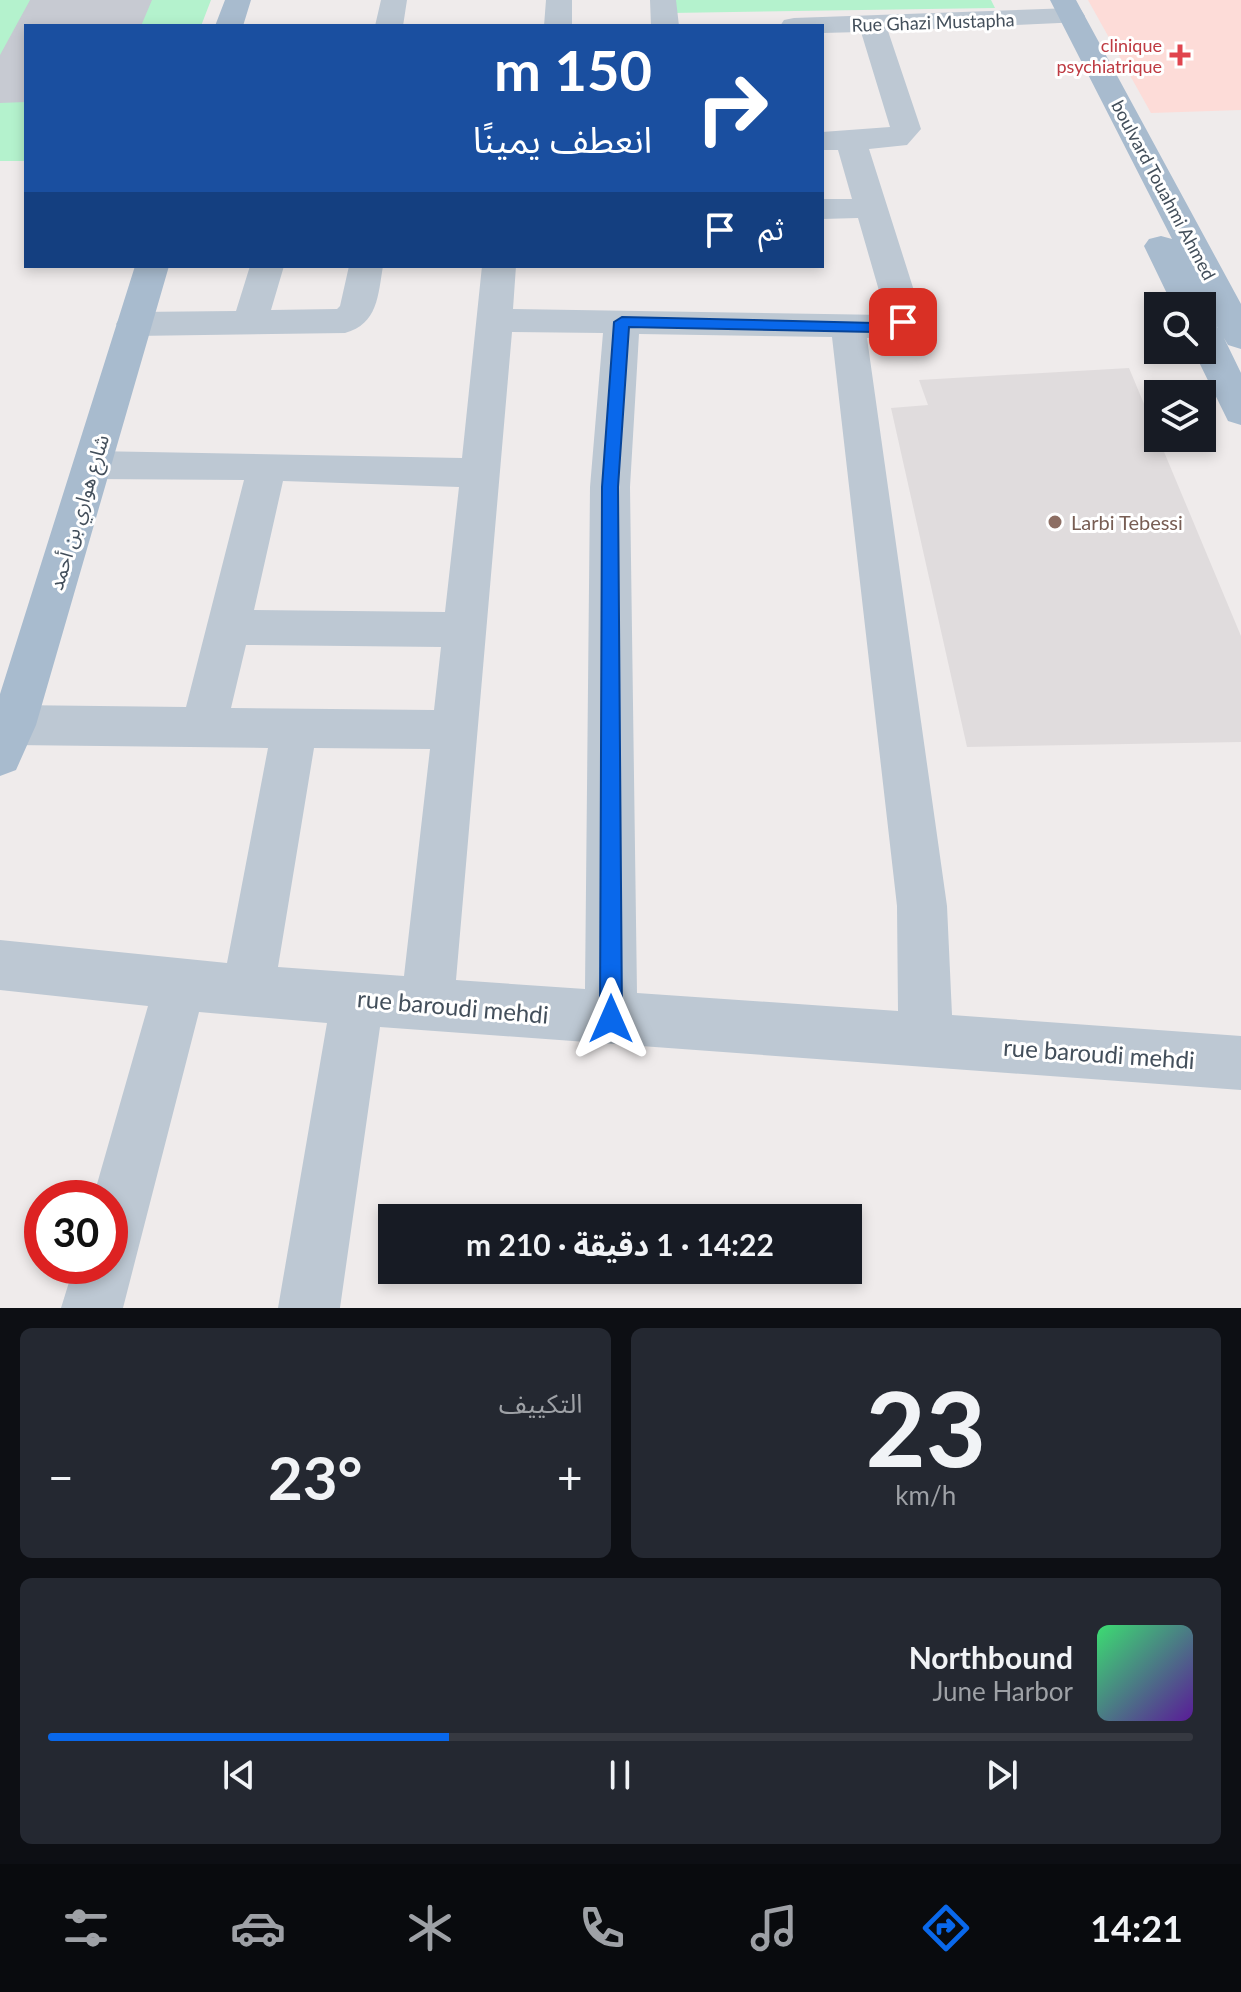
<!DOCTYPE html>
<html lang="ar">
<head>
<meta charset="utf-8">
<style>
	body { margin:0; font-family:Lato,"Noto Sans Arabic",sans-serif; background:#242831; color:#f1f3f6; direction:rtl; height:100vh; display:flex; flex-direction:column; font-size:30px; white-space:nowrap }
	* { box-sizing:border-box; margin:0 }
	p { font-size:26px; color:#9ea1a6 }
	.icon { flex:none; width:44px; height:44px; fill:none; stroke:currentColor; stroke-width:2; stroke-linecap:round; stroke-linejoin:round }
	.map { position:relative; height:1308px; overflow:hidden; direction:ltr }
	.panel { display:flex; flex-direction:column; gap:20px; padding:20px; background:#0d0f14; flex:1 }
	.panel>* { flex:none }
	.guide { position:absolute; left:24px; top:24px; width:800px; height:244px; border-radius:0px; box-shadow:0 4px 12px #0003; direction:rtl; background:#1a4fa0; color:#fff; overflow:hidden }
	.controls { position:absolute; left:1144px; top:292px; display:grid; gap:16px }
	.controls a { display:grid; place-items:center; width:72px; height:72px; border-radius:0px; background:#171b24; box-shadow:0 4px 12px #0003; font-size:40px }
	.speed { position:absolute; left:24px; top:1180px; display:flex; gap:16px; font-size:40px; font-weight:700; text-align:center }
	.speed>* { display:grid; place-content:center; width:104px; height:104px; border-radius:50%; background:#171b24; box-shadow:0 4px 12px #0003; line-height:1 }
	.speed .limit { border:12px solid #d22; background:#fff; color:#111 }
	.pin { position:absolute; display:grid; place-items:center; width:68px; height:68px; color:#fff; margin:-34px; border-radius:16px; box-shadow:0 4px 12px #0006 }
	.me { position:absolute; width:88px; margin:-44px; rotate:0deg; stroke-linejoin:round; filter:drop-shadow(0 0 6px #0008) }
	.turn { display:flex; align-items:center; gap:28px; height:168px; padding:0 40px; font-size:36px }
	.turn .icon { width:104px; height:104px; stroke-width:2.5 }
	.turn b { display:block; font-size:56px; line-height:68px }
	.then { display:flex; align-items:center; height:76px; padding:0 40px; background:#0003; gap:16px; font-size:30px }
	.big { font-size:60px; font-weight:700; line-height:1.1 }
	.panel .card { flex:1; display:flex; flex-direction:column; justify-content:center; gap:12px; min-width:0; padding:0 28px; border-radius:12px; background:#242831 }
	.panel .dial { align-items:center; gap:0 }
	.dial b { font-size:104px; line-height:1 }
	.song { display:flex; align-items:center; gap:24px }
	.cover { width:96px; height:96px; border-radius:12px; background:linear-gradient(135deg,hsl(140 70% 55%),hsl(270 70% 35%)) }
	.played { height:8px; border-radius:4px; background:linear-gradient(90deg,#0968eb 35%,#363941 35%) }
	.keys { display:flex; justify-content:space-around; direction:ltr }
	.heat { display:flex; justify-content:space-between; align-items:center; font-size:44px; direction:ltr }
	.panel .tiles { flex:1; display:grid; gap:20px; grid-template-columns:1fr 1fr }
	.card:last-child { grid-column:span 2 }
	.trip { position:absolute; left:378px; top:1204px; width:484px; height:80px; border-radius:0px; background:#171b24; box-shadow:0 4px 12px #0003; font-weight:700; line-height:80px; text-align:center; direction:rtl }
	.dock { display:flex; height:128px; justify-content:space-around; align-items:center; background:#090b0e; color:#9ea1a6 }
	.dock .icon { width:56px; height:56px }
	.dock .active { color:#0968eb }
	.dock b { font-size:36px; color:#f1f3f6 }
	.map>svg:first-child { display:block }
</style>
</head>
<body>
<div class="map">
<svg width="1241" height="1308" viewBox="0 0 1241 1308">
	<rect width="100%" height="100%" fill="#efebeb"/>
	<path fill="#e0dcdd" d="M 1129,368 L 1241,636 L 1241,742 L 967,747 L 891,408 L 928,405 L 919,380 Z"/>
	<path fill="#fddcd8" d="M 1088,0 L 1241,0 L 1241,110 L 1151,113 Z"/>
	<path fill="#b4f2cd" d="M 0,0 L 211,0 L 201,26 L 26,26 L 26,161 L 0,161 Z
		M 670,0 L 991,0 L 995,8 L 671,13 Z"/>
	<path fill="#c7cad2" d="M 30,0 L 152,0 L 141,26 L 26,26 L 26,102 L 0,103 L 0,55 Z"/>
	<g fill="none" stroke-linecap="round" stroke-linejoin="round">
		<path fill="#bdc8d3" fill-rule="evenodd" d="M 381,0 L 407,0 L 403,26 L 375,26 Z
			M 546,0 L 572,0 L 572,26 L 544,26 Z
			M 650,0 L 676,0 L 679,26 L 651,26 Z
			M 1071,8 L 1081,10 L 1085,16 L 1081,22 L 888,31 L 921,129 L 907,145 L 869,149 L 923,319 L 909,335 L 867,338 L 947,906 L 952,1015 L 1241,1036 L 1241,1090 L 380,1027 L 340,1308 L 278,1308 L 327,1023 L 199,1012 L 123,1308 L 61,1308 L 74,1266 L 110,1266 L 110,1198 L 93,1198 L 148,1006 L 0,990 L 0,940 L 227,963 L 268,748 L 13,745 L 0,740 L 0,710 L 13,705 L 186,707 L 244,480 L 93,479 L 79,475 L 73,465 L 79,455 L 93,451 L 462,458 L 482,266 L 516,266 L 513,309 L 886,315 L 858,218 L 822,219 L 822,199 L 852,199 L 838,150 L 822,150 L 822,132 L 890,127 L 861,32 L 822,33 L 822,26 L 780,26 L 784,20 L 794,18 ZM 512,332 L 603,333 L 590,487 L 585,989 L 456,980 ZM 639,334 L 832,337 L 897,906 L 898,1011 L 637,993 L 630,487 ZM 283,481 L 459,487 L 445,612 L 254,610 ZM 246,645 L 441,647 L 434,710 L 231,708 ZM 314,748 L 430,749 L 404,976 L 278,967 Z
			M 250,266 L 284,266 L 271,310 L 337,309 L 340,306 L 349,266 L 383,266 C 378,295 378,324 345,333 L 134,336 L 121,332 L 116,324 L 121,316 L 134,312 L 236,311 Z"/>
		<path fill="#a8bbce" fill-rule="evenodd" d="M 225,0 L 251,0 L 243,26 L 215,26 Z
			M 1050,0 L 1076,0 L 1241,304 L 1241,349 L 1228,345 L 1224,338 L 1241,373 L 1241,425 L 1228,421 L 1193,350 L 1202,350 L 1202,318 L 1215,322 L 1218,328 L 1207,306 L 1202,314 L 1202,306 L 1173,306 L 1144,246 L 1149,239 L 1161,236 L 1172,239 Z
			M 135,266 L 169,266 L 36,725 L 16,770 L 0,776 L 0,694 Z"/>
	</g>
	<path fill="#0968eb" stroke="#064499" stroke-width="2" d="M 622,317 L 875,323 L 903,318 L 911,322 L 901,330 L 875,332 L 629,327 L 618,487 L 622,1019 L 618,1027 L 611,1030 L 603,1027 L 600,1019 L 602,487 L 614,322 Z"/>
	<path fill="#e0444e" stroke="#fff" stroke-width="3" d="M1176 43h8v8h8v8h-8v8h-8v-8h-8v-8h8z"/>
	<circle fill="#8d6e63" stroke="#fff" stroke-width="3" cx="1055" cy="522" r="8"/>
	<g text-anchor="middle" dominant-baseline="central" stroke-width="6" stroke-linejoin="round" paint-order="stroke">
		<g font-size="18" fill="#434f5b" stroke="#fff">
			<text transform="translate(933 22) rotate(-2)">Rue Ghazi Mustapha</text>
			<text transform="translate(1164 190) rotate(62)">boulvard Touahmi Ahmed</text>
		</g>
		<g font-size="18" fill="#be3a42" stroke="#fff" text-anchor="end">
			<text x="1162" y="45">clinique<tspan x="1162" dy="21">psychiatrique</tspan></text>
		</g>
		<g font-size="20" fill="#434f5b" stroke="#fff">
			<text transform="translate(78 512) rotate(-73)">شارع هواري بن أحمد</text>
		</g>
		<g font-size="20" fill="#785e54" stroke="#fff" text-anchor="start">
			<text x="1071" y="522">Larbi Tebessi</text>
		</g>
		<g font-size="24" fill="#434f5b" stroke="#fff">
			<text transform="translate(453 1006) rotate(5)">rue baroudi mehdi</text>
			<text transform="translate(1099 1053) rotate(4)">rue baroudi mehdi</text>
		</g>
	</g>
</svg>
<div class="controls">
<a><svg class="icon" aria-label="search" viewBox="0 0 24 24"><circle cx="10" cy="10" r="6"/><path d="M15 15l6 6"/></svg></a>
<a><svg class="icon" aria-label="layers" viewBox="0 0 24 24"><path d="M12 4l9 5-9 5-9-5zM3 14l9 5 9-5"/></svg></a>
</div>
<div class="speed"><div class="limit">30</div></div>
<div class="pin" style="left:903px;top:322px;background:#d93025"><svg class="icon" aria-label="arrive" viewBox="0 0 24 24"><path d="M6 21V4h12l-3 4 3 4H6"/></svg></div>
<svg class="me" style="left:611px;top:1019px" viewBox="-20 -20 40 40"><path d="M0-17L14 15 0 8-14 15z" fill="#0968eb" stroke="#fff" stroke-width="4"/></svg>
<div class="trip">14:22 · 1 دقيقة · 210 m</div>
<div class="guide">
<div class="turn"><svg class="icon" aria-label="right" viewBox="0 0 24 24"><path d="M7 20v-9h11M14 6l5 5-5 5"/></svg><div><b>150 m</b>انعطف يمينًا</div></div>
<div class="then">ثم<svg class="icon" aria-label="arrive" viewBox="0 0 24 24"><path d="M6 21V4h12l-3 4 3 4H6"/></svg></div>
</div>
</div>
<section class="panel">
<div class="tiles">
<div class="card dial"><b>23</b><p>km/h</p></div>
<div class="card"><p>التكييف</p>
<div class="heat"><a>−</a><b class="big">23°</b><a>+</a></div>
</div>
<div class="card">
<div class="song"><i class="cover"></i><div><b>Northbound</b><p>June Harbor</p></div></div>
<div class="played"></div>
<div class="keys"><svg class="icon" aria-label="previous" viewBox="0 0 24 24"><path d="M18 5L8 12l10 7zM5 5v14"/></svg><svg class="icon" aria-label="pause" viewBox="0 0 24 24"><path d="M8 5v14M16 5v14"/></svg><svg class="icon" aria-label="next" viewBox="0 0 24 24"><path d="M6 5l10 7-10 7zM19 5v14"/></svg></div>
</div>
</div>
</section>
<nav class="dock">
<b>14:21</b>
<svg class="icon active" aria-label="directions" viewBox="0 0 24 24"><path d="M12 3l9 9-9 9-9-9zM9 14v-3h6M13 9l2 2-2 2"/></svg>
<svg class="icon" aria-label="music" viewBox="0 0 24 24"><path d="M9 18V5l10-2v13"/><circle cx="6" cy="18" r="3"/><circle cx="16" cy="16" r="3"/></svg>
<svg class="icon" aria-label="phone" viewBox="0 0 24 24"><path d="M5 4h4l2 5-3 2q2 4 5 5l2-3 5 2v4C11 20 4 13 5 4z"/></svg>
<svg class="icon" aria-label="climate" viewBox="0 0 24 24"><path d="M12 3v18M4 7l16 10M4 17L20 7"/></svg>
<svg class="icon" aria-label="car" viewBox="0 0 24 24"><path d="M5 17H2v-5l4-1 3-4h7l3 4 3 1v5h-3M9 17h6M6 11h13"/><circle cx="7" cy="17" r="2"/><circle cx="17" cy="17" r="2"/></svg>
<svg class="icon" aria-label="filters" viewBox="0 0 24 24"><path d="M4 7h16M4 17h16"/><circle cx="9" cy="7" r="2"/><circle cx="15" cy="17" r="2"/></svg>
</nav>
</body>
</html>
